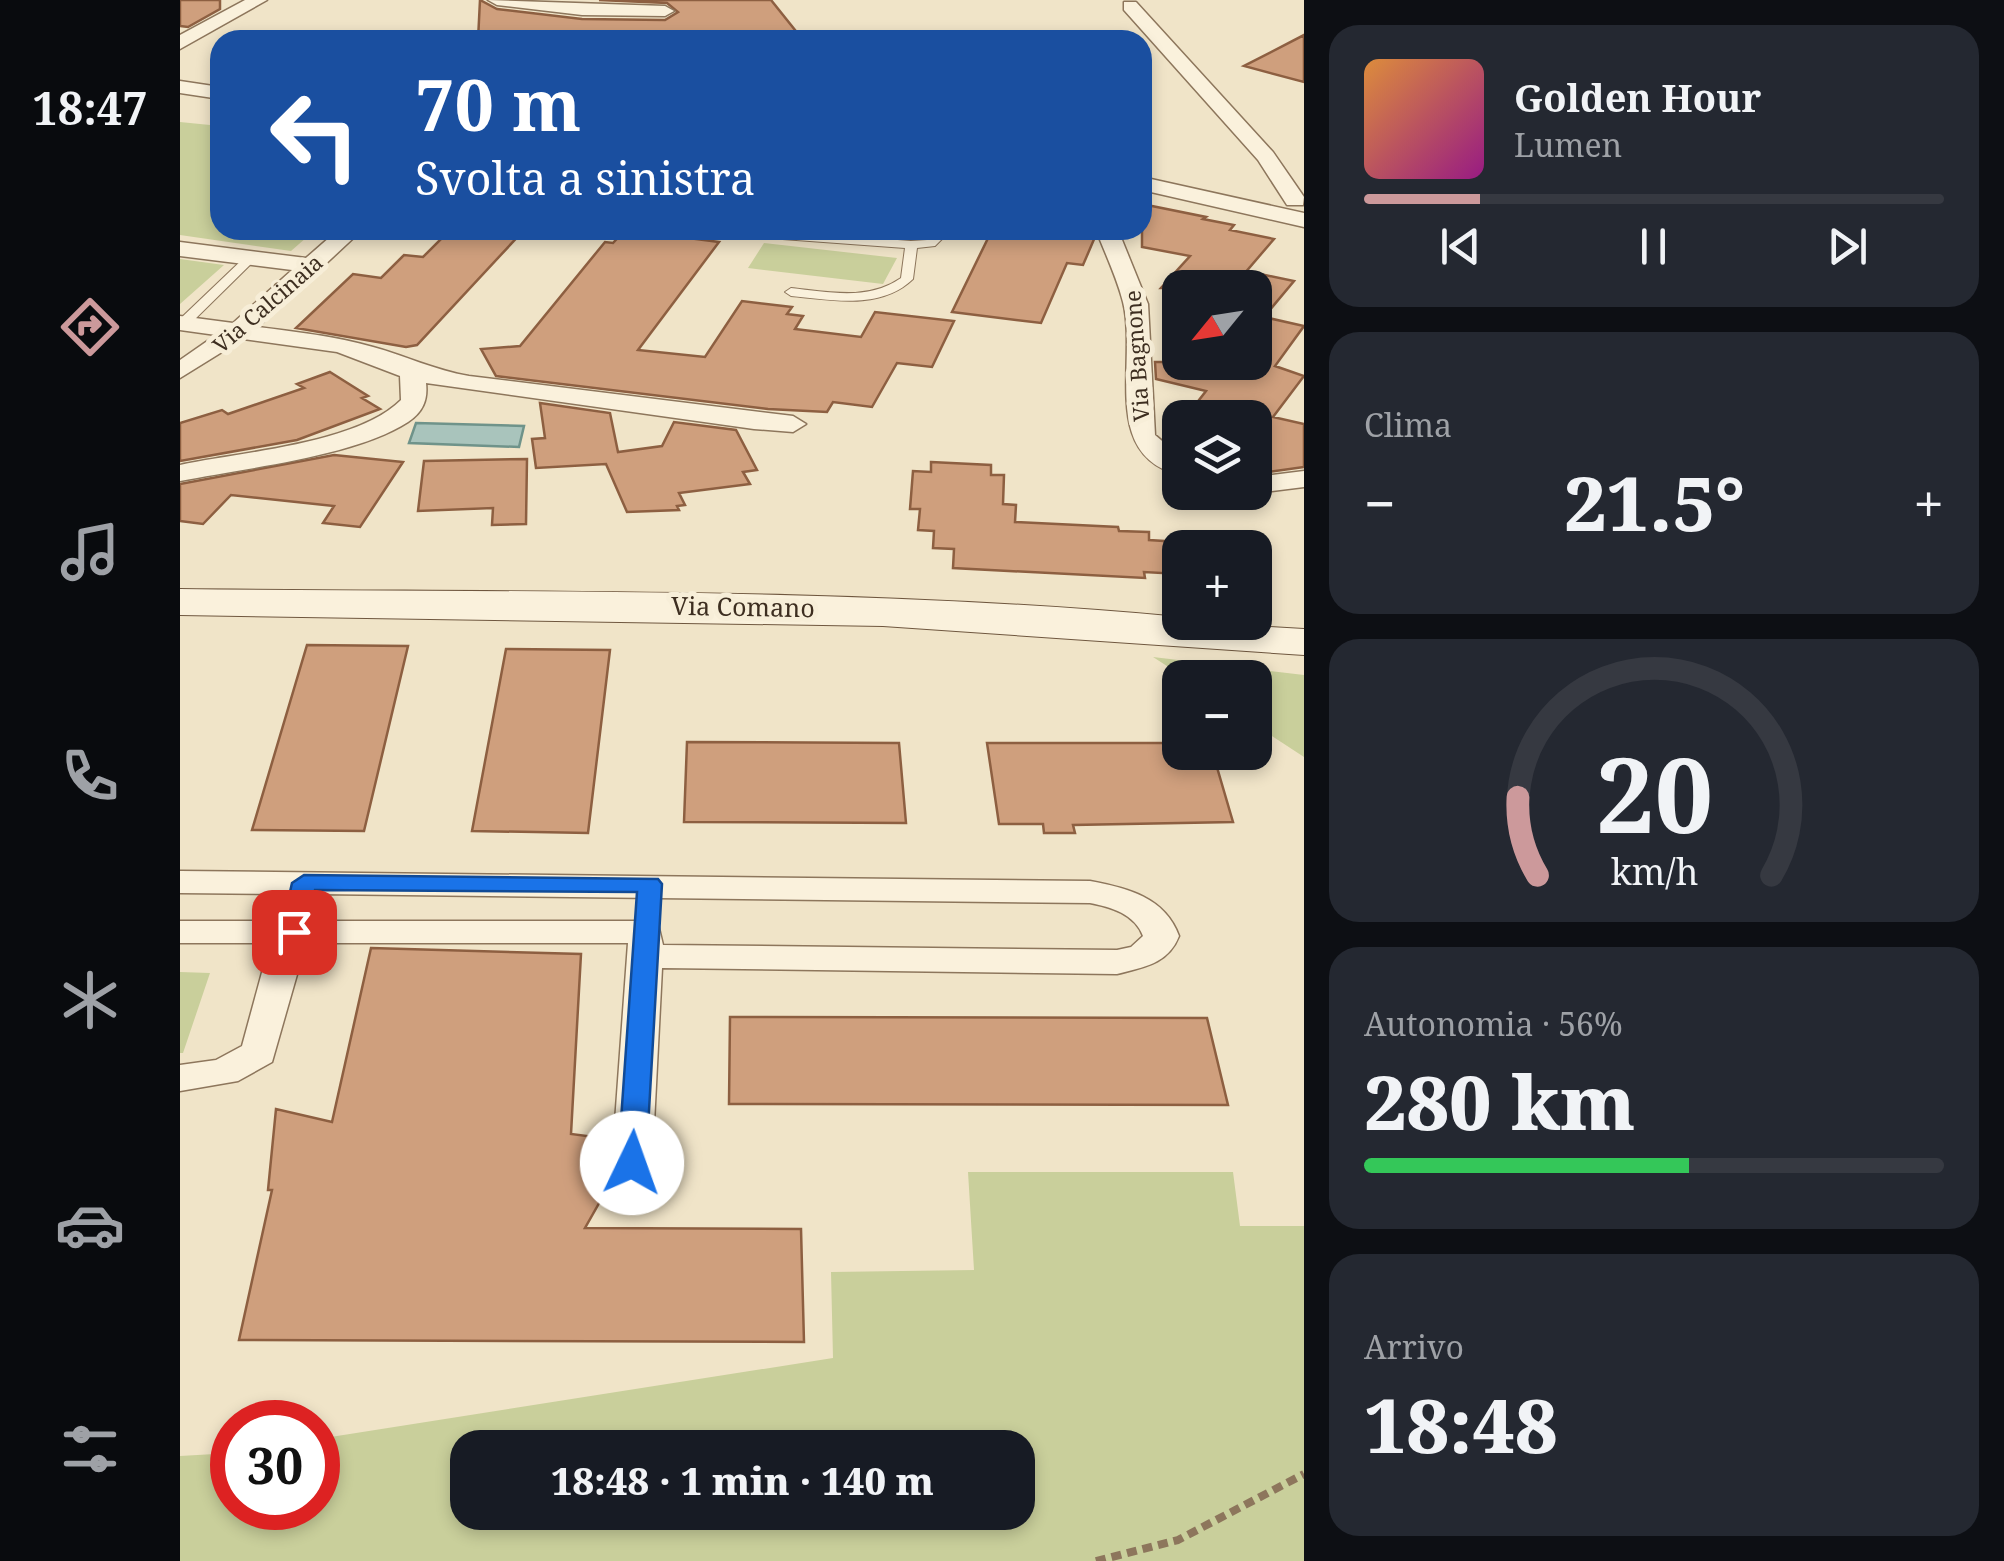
<!DOCTYPE html>
<html lang="it">
<head>
<meta charset="utf-8">
<style>
	body { margin:0; font-family:"Noto Serif",serif; background:#242831; color:#f1f3f6; height:100vh; display:flex; flex-direction:column; font-size:38px; white-space:nowrap }
	* { box-sizing:border-box; margin:0 }
	p { font-size:32px; color:#9ea1a6 }
	.icon { flex:none; width:55px; height:55px; fill:none; stroke:currentColor; stroke-width:2; stroke-linecap:round; stroke-linejoin:round }
	.map { position:relative; flex:1; overflow:hidden }
	.side { display:flex; flex-direction:column; gap:25px; padding:25px; background:#0d0f14; width:700px }
	.side>* { flex:none }
	.guide { position:absolute; left:30px; top:30px; width:942px; height:210px; border-radius:30px; box-shadow:0 5px 15px #0003; background:#1a4fa0; color:#fff; overflow:hidden }
	.needle { width:65px; rotate:240deg }
	.fabs { position:absolute; left:982px; top:270px; display:grid; gap:20px }
	.fabs a { display:grid; place-items:center; width:110px; height:110px; border-radius:20px; background:#171b24; box-shadow:0 5px 15px #0003; font-size:50px }
	.speed { position:absolute; left:30px; top:1400px; display:flex; gap:20px; font-size:50px; font-weight:700; text-align:center }
	.speed>* { display:grid; place-content:center; width:130px; height:130px; border-radius:50%; background:#171b24; box-shadow:0 5px 15px #0003; line-height:1 }
	.speed .limit { border:15px solid #d22; background:#fff; color:#111 }
	.pin { position:absolute; display:grid; place-items:center; width:85px; height:85px; color:#fff; margin:-42px; border-radius:20px; box-shadow:0 5px 15px #0006 }
	.me { position:absolute; width:110px; margin:-55px; rotate:3deg; stroke-linejoin:round; filter:drop-shadow(0 0 8px #0008) }
	.turn { display:flex; align-items:center; gap:35px; height:210px; padding:0 40px; font-size:45px }
	.turn .icon { width:130px; height:130px; stroke-width:2.5 }
	.turn b { display:block; font-size:70px; line-height:85px }
	.big { font-size:75px; font-weight:800; line-height:1.1 }
	.side .tile { flex:1; display:flex; flex-direction:column; justify-content:center; gap:15px; min-width:0; padding:0 35px; border-radius:30px; background:#242831 }
	.side .dial { align-items:center; gap:0 }
	.dial svg { height:260px; overflow:visible; fill:none; stroke:#363941; stroke-width:7; stroke-linecap:round; text-anchor:middle }
	.dial text { fill:#f1f3f6; stroke:none }
	.song { display:flex; align-items:center; gap:30px }
	.cover { width:120px; height:120px; border-radius:15px; background:linear-gradient(135deg,hsl(30 70% 55%),hsl(310 70% 35%)) }
	.played { height:10px; border-radius:5px; background:linear-gradient(90deg,#cc999b 20%,#363941 20%) }
	.keys { display:flex; justify-content:space-around; direction:ltr }
	.heat { display:flex; justify-content:space-between; align-items:center; font-size:55px; direction:ltr }
	.charge { height:15px; border-radius:8px; background:linear-gradient(90deg,#34c759 56%,#363941 0) }
	.trip { position:absolute; left:270px; top:1430px; width:585px; height:100px; border-radius:30px; background:#171b24; box-shadow:0 5px 15px #0003; font-weight:800; line-height:100px; text-align:center }
	main { display:flex; flex:1; min-height:0 }
	.menu { display:flex; flex-direction:column; width:180px; justify-content:space-around; align-items:center; background:#090b0e; color:#9ea1a6 }
	.menu .icon { width:70px; height:70px }
	.menu .active { color:#cc999b }
	.menu b { font-size:45px; color:#f1f3f6 }
	.map>svg:first-child { display:block }
</style>
</head>
<body>
<main>
<nav class="menu">
<b>18:47</b>
<svg class="icon active" aria-label="directions" viewBox="0 0 24 24"><path d="M12 3l9 9-9 9-9-9zM9 14v-3h6M13 9l2 2-2 2"/></svg>
<svg class="icon" aria-label="music" viewBox="0 0 24 24"><path d="M9 18V5l10-2v13"/><circle cx="6" cy="18" r="3"/><circle cx="16" cy="16" r="3"/></svg>
<svg class="icon" aria-label="phone" viewBox="0 0 24 24"><path d="M5 4h4l2 5-3 2q2 4 5 5l2-3 5 2v4C11 20 4 13 5 4z"/></svg>
<svg class="icon" aria-label="climate" viewBox="0 0 24 24"><path d="M12 3v18M4 7l16 10M4 17L20 7"/></svg>
<svg class="icon" aria-label="car" viewBox="0 0 24 24"><path d="M5 17H2v-5l4-1 3-4h7l3 4 3 1v5h-3M9 17h6M6 11h13"/><circle cx="7" cy="17" r="2"/><circle cx="17" cy="17" r="2"/></svg>
<svg class="icon" aria-label="filters" viewBox="0 0 24 24"><path d="M4 7h16M4 17h16"/><circle cx="9" cy="7" r="2"/><circle cx="15" cy="17" r="2"/></svg>
</nav>
<div class="map">
<svg width="1124" height="1561" viewBox="0 0 1124 1561">
	<rect width="100%" height="100%" fill="#f0e4c8"/>
	<path fill="#c9cf9b" fill-rule="evenodd" d="M 0,122 L 40,126 L 40,230 L 135,230 L 111,251 L 0,235 Z
		M 584,243 L 717,258 L 703,284 L 568,268 Z
		M 0,259 L 44,265 L 0,304 Z
		M 973,657 L 1124,675 L 1124,757 L 1075,725 L 1075,678 L 1004,677 Z
		M 0,972 L 30,973 L 3,1053 L 0,1053 Z
		M 788,1172 L 1053,1172 L 1060,1226 L 1124,1226 L 1124,1561 L 0,1561 L 0,1456 L 52,1453 L 52,1508 L 138,1508 L 138,1439 L 653,1358 L 651,1272 L 794,1270 ZM 288,1448 L 838,1448 L 838,1512 L 288,1512 Z"/>
	<path fill="#a9c4bc" stroke="#6f938a" stroke-width="2.5" d="M 236,423 L 344,426 L 339,447 L 229,443 Z"/>
	<path fill="#cf9f7d" stroke="#8d5f41" stroke-width="2.5" d="M 0,0 L 40,0 L 40,9 L 8,27 L 0,26 Z
		M 300,0 L 317,9 L 402,19 L 485,20 L 498,12 L 487,3 L 419,0 L 591,0 L 623,40 L 298,40 Z
		M 1124,35 L 1124,82 L 1064,66 Z
		M 962,204 L 1026,217 L 1023,219 L 1054,225 L 1050,230 L 1094,239 L 1052,288 L 981,288 L 1010,256 L 962,247 Z
		M 270,230 L 344,230 L 237,345 L 226,347 L 116,328 L 173,274 L 201,278 L 224,255 L 243,257 Z
		M 445,230 L 490,230 L 486,235 L 539,242 L 458,350 L 525,357 L 562,301 L 612,307 L 607,314 L 623,316 L 615,329 L 681,337 L 695,312 L 774,321 L 752,367 L 717,363 L 692,407 L 653,402 L 647,412 L 588,409 L 316,376 L 301,349 L 340,346 L 425,242 L 433,243 Z
		M 812,230 L 913,230 L 915,237 L 903,265 L 887,263 L 861,323 L 772,312 Z
		M 1075,273 L 1114,281 L 1084,317 L 1124,326 L 1095,366 L 1124,376 L 1093,417 L 1124,424 L 1124,467 L 1089,472 L 1075,468 L 1075,418 L 1005,418 L 1026,391 L 976,379 L 975,362 L 1075,362 Z
		M 150,372 L 188,396 L 182,398 L 200,409 L 117,440 L 0,461 L 0,423 L 42,410 L 48,414 L 124,388 L 117,384 Z
		M 360,403 L 430,413 L 438,452 L 482,446 L 494,422 L 556,430 L 577,470 L 563,472 L 570,484 L 499,493 L 505,505 L 497,506 L 499,510 L 447,512 L 426,464 L 356,468 L 352,439 L 365,438 Z
		M 154,455 L 223,462 L 180,527 L 143,523 L 154,506 L 51,495 L 23,524 L 0,521 L 0,484 Z
		M 347,459 L 346,524 L 312,525 L 313,508 L 238,511 L 244,461 Z
		M 751,462 L 811,465 L 811,475 L 824,475 L 823,504 L 836,505 L 835,522 L 938,527 L 939,531 L 969,532 L 969,540 L 1000,542 L 1000,574 L 964,572 L 965,578 L 773,568 L 774,549 L 753,548 L 754,531 L 738,530 L 740,509 L 730,509 L 733,471 L 751,472 Z
		M 127,645 L 228,646 L 184,831 L 72,830 Z
		M 326,649 L 430,650 L 408,833 L 292,831 Z
		M 507,742 L 719,743 L 726,823 L 504,822 Z
		M 807,743 L 1000,743 L 1000,752 L 1024,752 L 1027,764 L 1036,764 L 1053,822 L 893,825 L 895,833 L 864,833 L 863,824 L 819,824 Z
		M 191,948 L 401,954 L 391,1134 L 430,1139 L 428,1163 L 435,1175 L 405,1228 L 621,1229 L 624,1342 L 59,1340 L 92,1190 L 88,1190 L 96,1109 L 152,1122 Z
		M 550,1017 L 1027,1018 L 1048,1105 L 549,1104 Z"/>
	<g fill="none" stroke-linecap="round" stroke-linejoin="round">
		<g stroke="#8d765c" stroke-width="2">
			<path id="lane" d="M 528,230 L 582,230 L 731,241 L 747,240 L 758,230 L 771,230 L 755,246 L 737,248 L 733,279 C 701,310 652,300 611,296 L 605,292 L 611,288 C 649,292 688,301 721,278 L 725,248 L 534,234 Z
				M 66,256 L 76,259 L 7,327 L 0,327 L 0,319 Z"/>
		</g>
		<g stroke="#8d765c" stroke-width="3">
			<path id="street" d="M 65,0 L 87,0 L 0,49 L 0,35 Z
				M 308,0 L 485,6 L 494,11 L 485,16 L 402,15 L 317,5 Z
				M 944,2 L 956,2 L 1093,152 L 1124,197 L 1123,205 L 1107,205 L 1078,160 L 944,10 Z
				M 0,81 L 40,87 L 40,99 L 0,93 Z
				M 962,177 L 1124,213 L 1124,227 L 962,190 Z
				M 158,230 L 182,230 L 78,327 C 117,332 155,336 193,347 C 226,356 254,370 289,376 L 613,416 L 626,424 L 613,432 L 574,429 L 246,383 C 248,400 243,412 228,422 C 174,457 64,468 0,481 L 0,465 C 60,452 177,444 221,400 L 220,376 L 157,352 L 63,339 L 0,378 L 0,360 L 36,335 L 0,330 L 0,316 L 53,323 L 112,270 L 0,256 L 0,242 L 126,258 Z
				M 916,230 L 938,230 L 968,304 L 975,435 L 1000,456 L 1000,475 C 919,455 958,361 943,302 C 937,278 925,253 916,230 Z
				M 1124,471 L 1124,487 L 1075,493 L 1073,492 L 1075,477 Z
				M 0,871 L 910,881 C 947,888 985,897 999,936 C 988,964 964,967 937,974 L 482,968 L 472,1163 L 466,1173 L 452,1177 L 438,1173 L 432,1163 L 448,943 L 126,943 L 92,1062 L 58,1081 L 0,1091 L 0,1065 L 36,1060 L 62,1046 L 90,943 L 0,943 L 0,921 L 96,921 L 104,894 L 0,893 ZM 138,894 L 910,903 C 931,907 955,914 963,936 L 951,947 L 937,950 L 483,945 L 478,924 L 466,921 L 132,921 Z"/>
		</g>
		<g stroke="#6f573f" stroke-width="2">
			<path id="secondary" d="M 0,589 C 333,593 668,586 1000,617 L 1000,622 L 1124,629 L 1124,655 L 703,626 L 0,615 Z"/>
		</g>
		<path stroke="#8d765c" stroke-width="8" stroke-dasharray="10 6" stroke-linecap="butt" d="M 916,1561 L 998,1540 L 1124,1474"/>
		<use href="#lane" fill="#faf1dc" fill-rule="evenodd"/>
		<use href="#street" fill="#faf1dc" fill-rule="evenodd"/>
		<use href="#secondary" fill="#faf1dc" fill-rule="evenodd"/>
	</g>
	<path fill="#1a73e8" stroke="#114b97" stroke-width="2.5" d="M 124,875 L 478,879 L 482,884 L 466,1163 L 462,1170 L 452,1173 L 438,1163 L 457,892 L 135,890 L 126,932 L 114,940 L 101,932 L 112,883 Z"/>
	<g text-anchor="middle" dominant-baseline="central" stroke-width="10" stroke-linejoin="round" paint-order="stroke">
		<g font-size="22" fill="#3d2e20" stroke="#f7eed8">
			<text transform="translate(87 303) rotate(-41)">Via Calcinaia</text>
			<text transform="translate(956 356) rotate(-94)">Via Bagnone</text>
		</g>
		<g font-size="25" fill="#3d2e20" stroke="#f7eed8">
			<text transform="translate(563 606) rotate(1)">Via Comano</text>
		</g>
	</g>
</svg>
<div class="fabs">
<a><svg class="needle" viewBox="-14 -14 28 28"><path d="M0-13l5 13h-10z" fill="#e53935"/><path d="M0 13l5-13h-10z" fill="#9ea1a6"/></svg></a>
<a><svg class="icon" aria-label="layers" viewBox="0 0 24 24"><path d="M12 4l9 5-9 5-9-5zM3 14l9 5 9-5"/></svg></a>
<a>+</a>
<a>−</a>
</div>
<div class="speed"><div class="limit">30</div></div>
<div class="pin" style="left:114px;top:932px;background:#d93025"><svg class="icon" aria-label="arrive" viewBox="0 0 24 24"><path d="M6 21V4h12l-3 4 3 4H6"/></svg></div>
<svg class="me" style="left:452px;top:1163px" viewBox="-20 -20 40 40"><circle r="19" fill="#fff"/><path d="M0-13L10 11 0 6-10 11z" fill="#1a73e8"/></svg>
<div class="trip">18:48 · 1 min · 140 m</div>
<div class="guide">
<div class="turn"><svg class="icon" aria-label="left" viewBox="0 0 24 24"><path d="M17 20v-9H6M10 6l-5 5 5 5"/></svg><div><b>70 m</b>Svolta a sinistra</div></div>
</div>
</div>
<section class="side">
<div class="tile">
<div class="song"><i class="cover"></i><div><b>Golden Hour</b><p>Lumen</p></div></div>
<div class="played"></div>
<div class="keys"><svg class="icon" aria-label="previous" viewBox="0 0 24 24"><path d="M18 5L8 12l10 7zM5 5v14"/></svg><svg class="icon" aria-label="pause" viewBox="0 0 24 24"><path d="M8 5v14M16 5v14"/></svg><svg class="icon" aria-label="next" viewBox="0 0 24 24"><path d="M6 5l10 7-10 7zM19 5v14"/></svg></div>
</div>
<div class="tile"><p>Clima</p>
<div class="heat"><a>−</a><b class="big">21.5°</b><a>+</a></div>
</div>
<div class="tile dial"><svg viewBox="0 0 100 80">
<path d="M14 69A42 42 0 1 1 86 69"/>
<path d="M14 69A42 42 0 0 1 8 45" stroke="#cc999b"/>
<text x="50" y="56" font-size="32" font-weight="700">20</text>
<text x="50" y="72" font-size="11">km/h</text>
</svg></div>
<div class="tile"><p>Autonomia · 56%</p><b class="big">280 km</b><div class="charge"></div></div>
<div class="tile"><p>Arrivo</p><b class="big">18:48</b></div>
</section>
</main>
</body>
</html>
